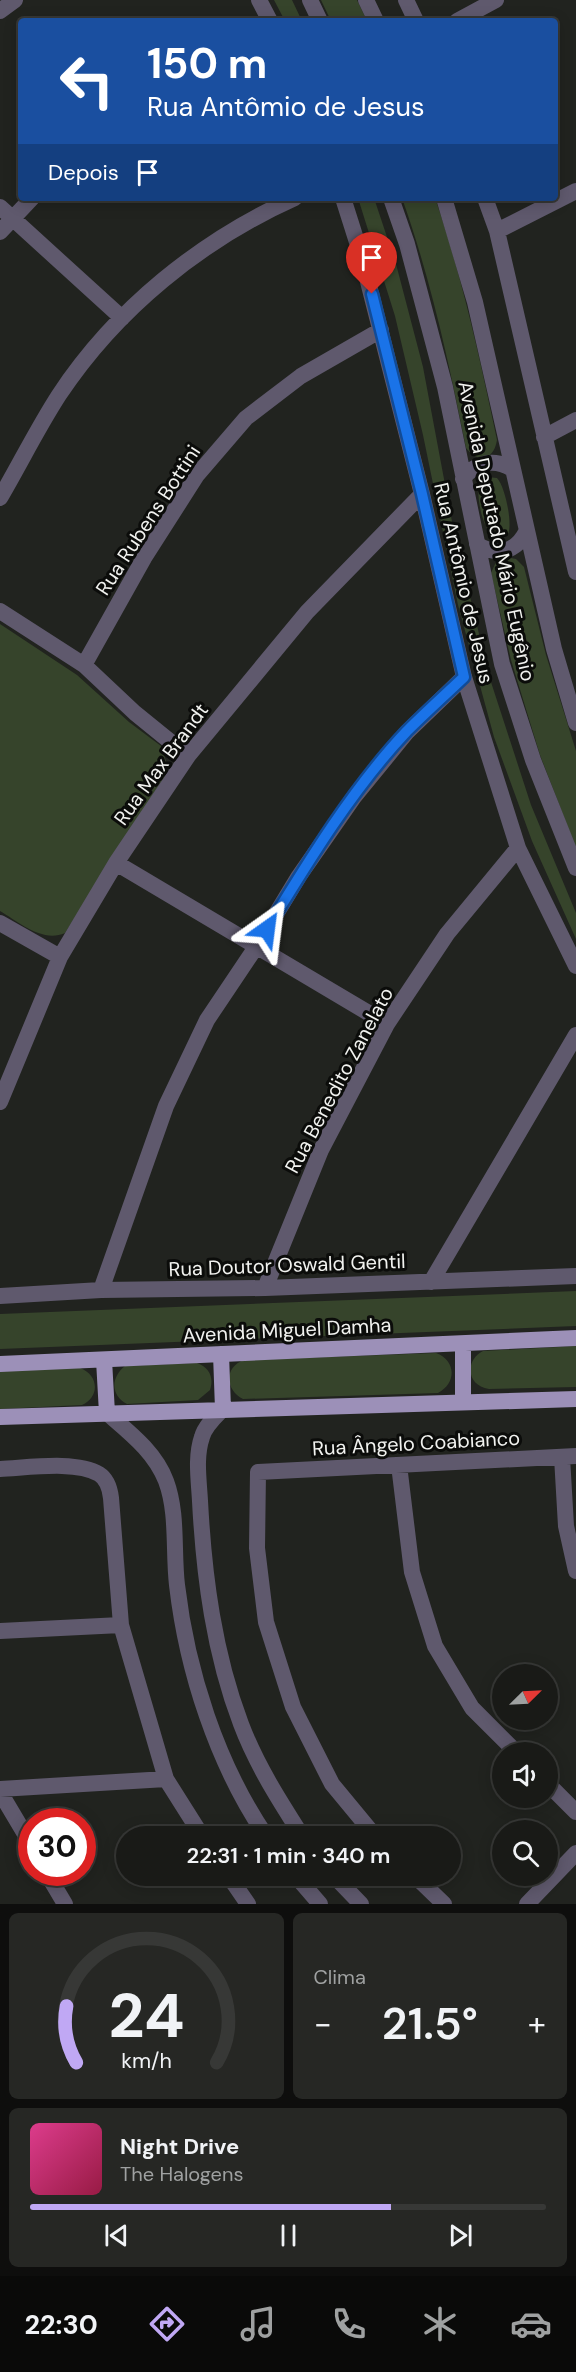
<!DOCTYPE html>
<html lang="pt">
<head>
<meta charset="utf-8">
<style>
	body { margin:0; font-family:"DM Sans",sans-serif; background:#262724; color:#f1f3f6; height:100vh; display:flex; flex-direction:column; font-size:22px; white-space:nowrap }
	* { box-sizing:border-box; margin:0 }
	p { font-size:20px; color:#9fa1a1 }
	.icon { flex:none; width:33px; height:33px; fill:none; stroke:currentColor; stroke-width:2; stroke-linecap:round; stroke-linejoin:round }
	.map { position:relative; height:1904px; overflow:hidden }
	.details { display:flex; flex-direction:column; gap:9px; padding:9px; background:#0e0e0d; flex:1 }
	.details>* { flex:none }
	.banner { position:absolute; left:18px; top:18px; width:540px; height:183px; border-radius:6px; box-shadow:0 3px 15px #0003,0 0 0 2px #373836; background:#1a4fa0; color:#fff; overflow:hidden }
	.needle { width:39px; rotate:66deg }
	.tools { position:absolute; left:492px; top:1664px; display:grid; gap:12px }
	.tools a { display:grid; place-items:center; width:66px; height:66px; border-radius:50%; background:#191a17; box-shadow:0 3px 15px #0003,0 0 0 2px #373836; font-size:30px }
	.speed { position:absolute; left:18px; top:1808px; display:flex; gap:12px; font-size:30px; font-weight:700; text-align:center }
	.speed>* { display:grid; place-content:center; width:78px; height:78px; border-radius:50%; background:#191a17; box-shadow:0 3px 15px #0003,0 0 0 2px #373836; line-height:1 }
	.speed .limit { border:9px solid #d22; background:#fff; color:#111 }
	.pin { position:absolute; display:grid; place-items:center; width:51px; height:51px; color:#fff; margin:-62px -26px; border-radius:50% 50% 50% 0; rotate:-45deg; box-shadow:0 0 6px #0007 }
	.pin .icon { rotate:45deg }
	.me { position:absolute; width:66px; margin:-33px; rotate:31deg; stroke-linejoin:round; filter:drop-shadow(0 0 4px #0008) }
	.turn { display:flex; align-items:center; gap:21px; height:126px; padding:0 30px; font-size:27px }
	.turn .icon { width:78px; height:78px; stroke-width:2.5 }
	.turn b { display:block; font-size:42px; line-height:51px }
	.then { display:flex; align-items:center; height:57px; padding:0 30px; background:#0003; gap:12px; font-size:22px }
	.big { font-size:45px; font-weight:600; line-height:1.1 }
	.details .tile { flex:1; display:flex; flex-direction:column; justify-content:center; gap:9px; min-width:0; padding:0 21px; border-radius:9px; background:#262724 }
	.details .dial { align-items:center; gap:0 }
	.dial svg { height:156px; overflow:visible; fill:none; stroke:#373836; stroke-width:7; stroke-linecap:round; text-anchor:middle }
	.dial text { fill:#f1f3f6; stroke:none }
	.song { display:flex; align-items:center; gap:18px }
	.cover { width:72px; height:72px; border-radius:9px; background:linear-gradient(135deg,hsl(330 70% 55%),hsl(340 70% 35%)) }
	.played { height:6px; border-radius:3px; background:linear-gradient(90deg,#c0a8f4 70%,#373836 70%) }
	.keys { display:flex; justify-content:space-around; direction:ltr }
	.heat { display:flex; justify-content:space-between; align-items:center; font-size:33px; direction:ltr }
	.details .tiles { flex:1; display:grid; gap:9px; grid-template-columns:1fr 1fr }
	.tile:last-child { grid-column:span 2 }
	.trip { position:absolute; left:116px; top:1826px; width:345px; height:60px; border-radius:30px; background:#191a17; box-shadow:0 3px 15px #0003,0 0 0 2px #373836; font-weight:600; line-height:60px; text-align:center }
	.menu { display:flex; height:96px; justify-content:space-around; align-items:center; background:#0a0a09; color:#9fa1a1 }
	.menu .icon { width:42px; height:42px }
	.menu .on { color:#c0a8f4 }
	.menu b { font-size:27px; color:#f1f3f6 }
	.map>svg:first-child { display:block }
</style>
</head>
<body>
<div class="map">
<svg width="576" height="1904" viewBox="0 0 576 1904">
	<rect width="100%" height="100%" fill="#21231f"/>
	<path fill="#36442b" d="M 274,0 L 292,0 L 302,21 L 285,21 Z
		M 321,0 L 357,0 L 367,21 L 331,21 Z
		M 358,198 L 374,198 L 396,264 L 423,367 L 453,527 L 490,679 L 531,805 L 576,913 L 576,939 L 532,841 L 494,737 L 458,605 L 423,435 L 395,316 Z
		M 402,198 L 435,198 C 462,276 480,359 497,440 C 494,460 478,464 466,448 C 449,363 431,280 402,198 Z
		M 487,477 L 497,478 C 505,486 513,524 508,534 C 485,552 474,494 480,482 Z
		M 505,557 L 516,559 L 524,567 L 546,655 L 576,751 L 576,848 L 540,755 L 511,660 L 491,573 L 496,562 Z
		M 0,624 L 77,675 L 129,722 L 161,746 L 167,764 L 165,776 L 65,933 C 42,943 19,922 0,911 Z
		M 576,1291 L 576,1326 L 0,1349 L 0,1314 Z
		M 576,1346 L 576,1387 L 489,1389 C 467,1386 464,1361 483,1351 Z
		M 436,1353 C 456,1360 457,1383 438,1393 L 243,1399 C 225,1390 224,1367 244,1360 Z
		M 197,1363 C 210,1368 214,1378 210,1390 L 198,1400 L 127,1404 C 110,1395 111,1377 125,1366 Z
		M 80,1368 C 99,1375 100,1397 82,1405 L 0,1409 L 0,1371 Z"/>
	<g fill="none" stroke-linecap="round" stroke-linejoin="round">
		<path stroke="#5f596d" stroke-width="16" d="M 259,0 L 270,21
			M 406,0 L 416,21
			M 0,11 L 15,0
			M 457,21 L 496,0
			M 343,198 L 362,258 L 422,494 L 464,677 L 518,848 L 576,966
			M 485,198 L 497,231 L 576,572
			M 0,207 L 122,318
			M 497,231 L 576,191
			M 0,232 L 32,198
			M 544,437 L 576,420
			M 0,498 C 20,464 37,429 59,395 C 116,309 201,240 295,198
			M 0,611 L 84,665 L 135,713 L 188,756
			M 84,665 L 144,558 L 197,475 L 246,418 L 301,376 L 381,330
			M 116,863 L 387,1024
			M 0,923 L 60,957
			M 0,1102 L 60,957 L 116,863 L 188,756 L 307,612 L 422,494
			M 431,1282 L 576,1035
			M 265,1288 L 321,1150 L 387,1024 L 447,934 L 518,848
			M 101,1290 L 166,1106 L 207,1020 L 256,947 L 299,876 L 354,797 L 407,732 L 464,677
			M 0,1296 L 101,1290 L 265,1288 L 576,1276
			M 562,1457 L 566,1526 L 576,1571
			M 399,1465 L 412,1572 L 435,1646 L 472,1708 L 516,1752
			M 0,1469 C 26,1468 76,1460 99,1474 C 107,1479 110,1489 111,1498 L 121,1625 L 166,1779 L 202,1836
			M 0,1631 L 121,1625
			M 548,1784 L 576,1812
			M 0,1789 L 166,1779
			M 0,1792 L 32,1846
			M 375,1836 L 332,1784 L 293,1707 L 266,1622 L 257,1548 L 258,1472 L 576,1456
			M 46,1872 L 65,1904
			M 228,1875 L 248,1904
			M 414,1875 L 444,1904
			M 527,1904 L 576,1853"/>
		<path stroke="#5f596d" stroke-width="16" d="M 310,0 L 320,21
			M 366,0 L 376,21
			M 391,198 L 407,244 L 445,387 L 502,664 L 533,760 L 576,868
			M 444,198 L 475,302 L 554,649 L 576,723
			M 463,479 C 475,462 494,458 512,469
			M 477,544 C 496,557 516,552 526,532
			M 223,1409 C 215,1417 205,1426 202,1437 C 195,1457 199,1481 200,1501 C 204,1577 214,1653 241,1724 C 256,1764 279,1800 302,1836
			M 107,1413 C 130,1433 155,1452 166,1481 C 178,1513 173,1551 177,1585 C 187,1671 217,1764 266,1836
			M 295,1875 L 320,1904
			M 333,1875 L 361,1904"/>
		<path stroke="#9c90b8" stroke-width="16" d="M 463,1344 L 463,1402
			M 221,1354 L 223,1409
			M 104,1360 L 107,1413
			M 0,1364 L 576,1338
			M 0,1417 L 576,1399"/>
	</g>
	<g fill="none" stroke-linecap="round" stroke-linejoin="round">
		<g stroke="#114b97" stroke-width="15">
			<path id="route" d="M 267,929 C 308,862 353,788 407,731 C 425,713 445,695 464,677 L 422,494 L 372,294"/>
		</g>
		<use href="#route" stroke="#1a73e8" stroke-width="10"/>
	</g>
	<g text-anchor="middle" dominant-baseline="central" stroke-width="6" stroke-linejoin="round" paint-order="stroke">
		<g font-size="20" fill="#f1f2ef" stroke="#0b0c0a">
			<text transform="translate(148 520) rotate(-57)">Rua Rubens Bottini</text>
			<text transform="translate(497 531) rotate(78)">Avenida Deputado Mário Eugênio</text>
			<text transform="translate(464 583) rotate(77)">Rua Antômio de Jesus</text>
			<text transform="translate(161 764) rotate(-54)">Rua Max Brandt</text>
			<text transform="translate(339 1080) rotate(-62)">Rua Benedito Zanelato</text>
			<text transform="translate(287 1265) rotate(-2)">Rua Doutor Oswald Gentil</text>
			<text transform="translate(287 1330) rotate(-3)">Avenida Miguel Damha</text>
			<text transform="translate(416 1443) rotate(-3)">Rua Ângelo Coabianco</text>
		</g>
	</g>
</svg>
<div class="tools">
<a><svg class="needle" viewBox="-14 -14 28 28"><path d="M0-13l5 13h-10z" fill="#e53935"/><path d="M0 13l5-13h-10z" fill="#9fa1a1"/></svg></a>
<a><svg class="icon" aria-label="sound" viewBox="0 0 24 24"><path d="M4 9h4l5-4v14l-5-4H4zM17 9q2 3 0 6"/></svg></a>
<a><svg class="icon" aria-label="search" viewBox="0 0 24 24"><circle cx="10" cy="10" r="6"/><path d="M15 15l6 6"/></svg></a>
</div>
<div class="speed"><div class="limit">30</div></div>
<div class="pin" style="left:372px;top:294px;background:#d93025"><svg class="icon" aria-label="arrive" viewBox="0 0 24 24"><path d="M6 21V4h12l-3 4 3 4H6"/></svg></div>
<svg class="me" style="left:267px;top:929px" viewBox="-20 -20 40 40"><path d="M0-17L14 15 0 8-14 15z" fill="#1a73e8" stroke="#fff" stroke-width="4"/></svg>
<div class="trip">22:31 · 1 min · 340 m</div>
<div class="banner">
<div class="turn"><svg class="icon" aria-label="left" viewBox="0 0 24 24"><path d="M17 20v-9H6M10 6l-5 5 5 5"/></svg><div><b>150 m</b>Rua Antômio de Jesus</div></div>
<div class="then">Depois<svg class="icon" aria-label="arrive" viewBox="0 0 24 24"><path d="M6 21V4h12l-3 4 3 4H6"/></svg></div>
</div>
</div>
<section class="details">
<div class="tiles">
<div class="tile dial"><svg viewBox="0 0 100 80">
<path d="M14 69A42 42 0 1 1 86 69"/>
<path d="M14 69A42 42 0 0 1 9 40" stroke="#c0a8f4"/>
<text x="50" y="56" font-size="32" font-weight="700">24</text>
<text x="50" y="72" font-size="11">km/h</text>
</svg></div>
<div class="tile"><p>Clima</p>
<div class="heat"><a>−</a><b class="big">21.5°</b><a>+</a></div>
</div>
<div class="tile">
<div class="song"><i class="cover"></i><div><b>Night Drive</b><p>The Halogens</p></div></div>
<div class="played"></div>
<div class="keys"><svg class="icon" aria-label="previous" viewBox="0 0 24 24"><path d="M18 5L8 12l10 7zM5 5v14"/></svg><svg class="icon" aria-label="pause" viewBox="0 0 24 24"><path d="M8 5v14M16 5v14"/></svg><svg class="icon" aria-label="next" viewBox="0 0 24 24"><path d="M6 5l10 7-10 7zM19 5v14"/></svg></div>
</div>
</div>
</section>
<nav class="menu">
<b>22:30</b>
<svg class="icon on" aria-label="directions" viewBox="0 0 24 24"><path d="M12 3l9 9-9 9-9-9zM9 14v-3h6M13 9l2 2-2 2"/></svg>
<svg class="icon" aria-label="music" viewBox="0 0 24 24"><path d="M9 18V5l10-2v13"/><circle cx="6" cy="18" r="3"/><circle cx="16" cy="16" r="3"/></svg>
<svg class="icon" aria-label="phone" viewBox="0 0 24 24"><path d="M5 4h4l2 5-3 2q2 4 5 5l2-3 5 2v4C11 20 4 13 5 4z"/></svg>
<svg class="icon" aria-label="climate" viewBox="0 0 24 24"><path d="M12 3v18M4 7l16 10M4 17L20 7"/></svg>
<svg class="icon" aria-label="car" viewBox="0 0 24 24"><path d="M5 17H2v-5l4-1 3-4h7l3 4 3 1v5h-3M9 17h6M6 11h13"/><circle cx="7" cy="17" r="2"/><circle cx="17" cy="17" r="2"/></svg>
</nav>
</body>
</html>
